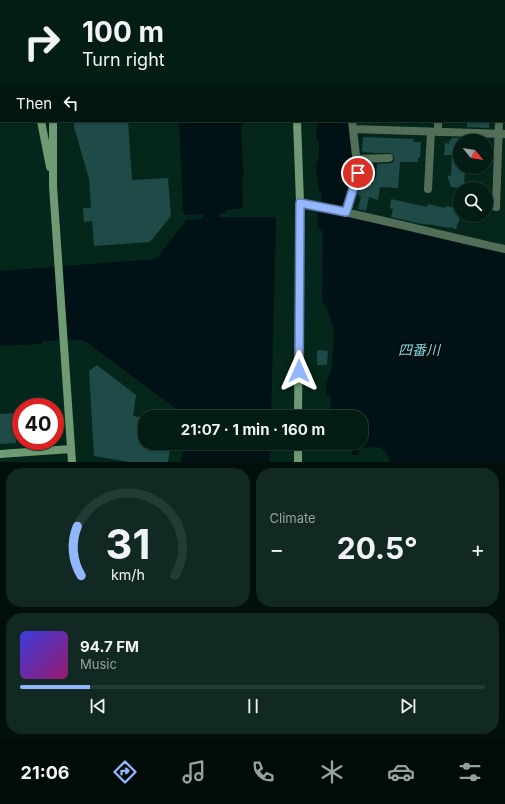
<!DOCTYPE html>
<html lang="en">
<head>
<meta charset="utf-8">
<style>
	body { margin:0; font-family:Inter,"Noto Sans JP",sans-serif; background:#112922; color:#f1f3f6; height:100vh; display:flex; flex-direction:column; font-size:15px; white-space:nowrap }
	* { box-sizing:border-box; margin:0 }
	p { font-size:13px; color:#97a1a0 }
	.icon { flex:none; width:22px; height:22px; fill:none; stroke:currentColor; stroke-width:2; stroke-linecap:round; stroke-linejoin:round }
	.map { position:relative; height:462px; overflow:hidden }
	.drawer { display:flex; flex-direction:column; gap:6px; padding:6px; background:#020f0b; flex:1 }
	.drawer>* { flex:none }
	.guide { position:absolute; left:0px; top:0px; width:505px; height:122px; box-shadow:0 1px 3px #0004,0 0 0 1px #243a34; background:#031c14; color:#f1f3f6; overflow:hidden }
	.needle { width:26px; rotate:120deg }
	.tools { position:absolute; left:453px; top:134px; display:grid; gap:8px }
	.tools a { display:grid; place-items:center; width:40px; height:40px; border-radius:50%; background:#031c14; box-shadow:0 1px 3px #0004,0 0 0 1px #243a34; font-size:20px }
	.speed { position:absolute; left:12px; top:398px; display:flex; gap:8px; font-size:20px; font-weight:700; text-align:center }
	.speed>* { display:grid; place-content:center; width:52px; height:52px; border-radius:50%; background:#031c14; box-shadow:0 1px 3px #0004,0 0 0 1px #243a34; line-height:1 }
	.speed .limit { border:6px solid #d22; background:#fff; color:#111 }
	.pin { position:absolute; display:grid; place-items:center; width:34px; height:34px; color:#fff; margin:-17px; border:2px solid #fff; border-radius:50%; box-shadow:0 1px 4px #0007 }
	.me { position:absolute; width:44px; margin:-22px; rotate:0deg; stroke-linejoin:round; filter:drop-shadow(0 0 3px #0008) }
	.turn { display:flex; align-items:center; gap:14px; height:84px; padding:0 16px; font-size:18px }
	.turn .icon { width:52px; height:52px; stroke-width:2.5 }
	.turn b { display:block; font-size:28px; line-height:34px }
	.then { display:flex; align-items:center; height:38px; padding:0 16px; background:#0003; gap:8px; font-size:15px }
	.big { font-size:30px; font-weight:700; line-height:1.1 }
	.drawer .card { flex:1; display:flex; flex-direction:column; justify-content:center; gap:6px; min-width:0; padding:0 14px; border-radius:16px; background:#112922 }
	.drawer .dial { align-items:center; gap:0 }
	.dial svg { height:104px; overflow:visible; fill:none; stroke:#243a34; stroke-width:7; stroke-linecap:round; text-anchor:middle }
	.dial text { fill:#f1f3f6; stroke:none }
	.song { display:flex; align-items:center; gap:12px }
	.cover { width:48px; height:48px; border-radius:6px; background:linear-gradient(135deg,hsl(240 70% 55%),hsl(320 70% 35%)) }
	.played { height:4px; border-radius:2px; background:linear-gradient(90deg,#92b7fd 15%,#243a34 15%) }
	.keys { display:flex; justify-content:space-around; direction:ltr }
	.heat { display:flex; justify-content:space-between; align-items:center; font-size:22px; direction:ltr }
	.drawer .tiles { flex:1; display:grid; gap:6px; grid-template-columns:1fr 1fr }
	.card:last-child { grid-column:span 2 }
	.trip { position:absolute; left:138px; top:410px; width:230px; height:40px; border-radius:16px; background:#031c14; box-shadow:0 1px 3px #0004,0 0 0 1px #243a34; font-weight:700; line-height:40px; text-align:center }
	.dock { display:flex; height:64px; justify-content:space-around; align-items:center; background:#010b08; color:#97a1a0 }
	.dock .icon { width:28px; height:28px }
	.dock .active { color:#92b7fd }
	.dock b { font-size:18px; color:#f1f3f6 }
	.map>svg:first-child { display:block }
</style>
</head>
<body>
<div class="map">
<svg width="505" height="462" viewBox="0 0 505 462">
	<rect width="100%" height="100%" fill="#04261b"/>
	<path fill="#001215" d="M 179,121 L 243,121 L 243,126 L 241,127 L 243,172 L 244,173 L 244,177 L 242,178 L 243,208 L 226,210 L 225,213 L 220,213 L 219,217 L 276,217 L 271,417 L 187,417 L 84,340 L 43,341 L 42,344 L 0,346 L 0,271 L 156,259 L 185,222 L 185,220 L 203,219 L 203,214 L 184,215 L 184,212 L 183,211 Z
		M 317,121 L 348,121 L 355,175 L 343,203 L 341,215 L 505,254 L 505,462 L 390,462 C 390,455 385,452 380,447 L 359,448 L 358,455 L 352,455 L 351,448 L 330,448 L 330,443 L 361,443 L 361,417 L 330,417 L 331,397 L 326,395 L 326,385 L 332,367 L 334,330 L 327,308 L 322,302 L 323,232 L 318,228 L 317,213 L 320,211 L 322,195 L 319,190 L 316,167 L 319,155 L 319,142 L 316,141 Z
		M 184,443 L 270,443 L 270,462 L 181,462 Z"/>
	<path fill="#1e4b47" d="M 74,121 L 128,121 L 132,180 L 168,178 L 171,216 L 150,242 L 94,246 L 92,221 L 84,222 L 83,208 L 91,208 L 89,179 L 74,127 Z
		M 467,121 L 489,121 L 489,128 L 467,127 Z
		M 363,137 L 414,139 L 413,142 L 421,142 L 420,158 L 418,158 L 418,162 L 400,162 L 398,188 L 380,187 L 378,200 L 369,197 L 366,211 L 358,209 L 361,196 L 358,195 L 360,184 L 364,184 L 365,182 L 372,184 L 373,185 L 373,178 L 376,178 L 377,164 L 392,163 L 394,161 L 394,157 L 393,155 L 389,153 L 374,153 L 365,152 L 362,151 Z
		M 452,138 L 460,138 L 460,167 L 465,167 L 464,185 L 462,185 L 462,188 L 451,187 L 447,175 L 451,176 L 452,155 L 444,155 L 445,143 L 449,144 L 449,140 L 451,141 Z
		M 391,199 L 427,207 L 428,204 L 445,208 L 446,206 L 460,209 L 459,223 L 458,222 L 456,229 L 449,227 L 449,228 L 433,225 L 422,224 L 391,217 L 393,209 L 390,208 Z
		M 317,350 L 328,351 L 327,365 L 317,365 Z
		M 97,365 L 136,395 L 133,416 L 145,418 L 145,443 L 171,443 L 168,462 L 129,462 L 94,456 L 89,371 Z
		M 15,413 L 17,438 L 16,438 L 16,443 L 1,444 L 0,444 L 0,414 Z"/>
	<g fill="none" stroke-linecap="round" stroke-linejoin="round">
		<path stroke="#526e56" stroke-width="8" d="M 339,0 L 339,1
			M 353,129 L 505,134
			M 438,132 L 438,121
			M 356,159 L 389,158
			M 428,189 L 431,132
			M 300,203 C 369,216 437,234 505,249
			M 496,207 L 499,121
			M 346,212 L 358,173 L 352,121"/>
		<path stroke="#6e9b74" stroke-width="8" d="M 31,0 L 31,1
			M 47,0 L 47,1
			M 292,0 L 292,1
			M 41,121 L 50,167
			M 53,121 L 53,186 L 72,462
			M 297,121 L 300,203 L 298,417
			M 0,454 L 71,449
			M 298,462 L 298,443"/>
	</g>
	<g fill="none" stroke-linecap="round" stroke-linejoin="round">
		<g stroke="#5f77a4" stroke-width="10">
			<path id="route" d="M 299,371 L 300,203 L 346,212 L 358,173"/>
		</g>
		<use href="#route" stroke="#92b7fd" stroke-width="7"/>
	</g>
	<g text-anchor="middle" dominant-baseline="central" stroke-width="4" stroke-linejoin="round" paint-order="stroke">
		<g font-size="14" font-style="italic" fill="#82d2dc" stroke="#020c08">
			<text x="419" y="349">四番川</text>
		</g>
	</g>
</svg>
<div class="tools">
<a><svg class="needle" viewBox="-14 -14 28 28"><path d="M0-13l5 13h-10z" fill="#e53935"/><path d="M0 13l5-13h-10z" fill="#97a1a0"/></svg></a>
<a><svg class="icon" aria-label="search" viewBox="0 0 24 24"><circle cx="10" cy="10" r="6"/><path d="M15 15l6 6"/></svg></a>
</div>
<div class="speed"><div class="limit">40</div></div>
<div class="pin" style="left:358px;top:173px;background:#d93025"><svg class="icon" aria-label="arrive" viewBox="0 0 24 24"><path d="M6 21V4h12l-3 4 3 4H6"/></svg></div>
<svg class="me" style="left:299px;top:371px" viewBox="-20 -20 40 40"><path d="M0-17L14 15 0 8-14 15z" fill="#92b7fd" stroke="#fff" stroke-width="4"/></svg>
<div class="trip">21:07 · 1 min · 160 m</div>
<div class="guide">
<div class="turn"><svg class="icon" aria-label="right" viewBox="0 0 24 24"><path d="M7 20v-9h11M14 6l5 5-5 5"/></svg><div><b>100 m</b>Turn right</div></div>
<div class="then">Then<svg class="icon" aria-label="left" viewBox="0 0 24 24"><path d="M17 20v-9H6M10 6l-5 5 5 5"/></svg></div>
</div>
</div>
<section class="drawer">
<div class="tiles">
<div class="card dial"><svg viewBox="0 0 100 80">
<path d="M14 69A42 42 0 1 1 86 69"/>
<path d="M14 69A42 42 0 0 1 11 31" stroke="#92b7fd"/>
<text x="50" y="56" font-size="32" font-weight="700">31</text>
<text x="50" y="72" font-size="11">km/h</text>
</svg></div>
<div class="card"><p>Climate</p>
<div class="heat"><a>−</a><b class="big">20.5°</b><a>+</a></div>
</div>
<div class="card">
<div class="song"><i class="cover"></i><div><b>94.7 FM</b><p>Music</p></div></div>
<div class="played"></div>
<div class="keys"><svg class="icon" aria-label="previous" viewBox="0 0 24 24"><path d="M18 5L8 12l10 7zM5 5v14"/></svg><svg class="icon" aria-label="pause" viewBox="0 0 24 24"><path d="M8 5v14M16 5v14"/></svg><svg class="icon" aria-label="next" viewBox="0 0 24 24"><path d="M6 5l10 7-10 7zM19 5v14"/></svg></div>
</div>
</div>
</section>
<nav class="dock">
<b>21:06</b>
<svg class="icon active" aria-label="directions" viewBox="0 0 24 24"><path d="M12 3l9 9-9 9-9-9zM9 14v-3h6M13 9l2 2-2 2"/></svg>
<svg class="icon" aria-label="music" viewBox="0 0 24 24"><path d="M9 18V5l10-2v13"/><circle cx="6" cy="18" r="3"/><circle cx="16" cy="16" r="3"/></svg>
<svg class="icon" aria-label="phone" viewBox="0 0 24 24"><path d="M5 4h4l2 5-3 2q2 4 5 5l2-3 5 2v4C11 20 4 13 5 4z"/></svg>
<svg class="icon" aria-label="climate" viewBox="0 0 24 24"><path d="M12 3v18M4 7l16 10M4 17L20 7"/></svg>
<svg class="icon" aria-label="car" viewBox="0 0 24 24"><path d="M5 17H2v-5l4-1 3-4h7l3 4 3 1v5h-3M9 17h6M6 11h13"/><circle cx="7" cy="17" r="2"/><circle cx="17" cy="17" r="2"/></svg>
<svg class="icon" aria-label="filters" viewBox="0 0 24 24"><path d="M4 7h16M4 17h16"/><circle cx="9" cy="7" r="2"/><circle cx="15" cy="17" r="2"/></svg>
</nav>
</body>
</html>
